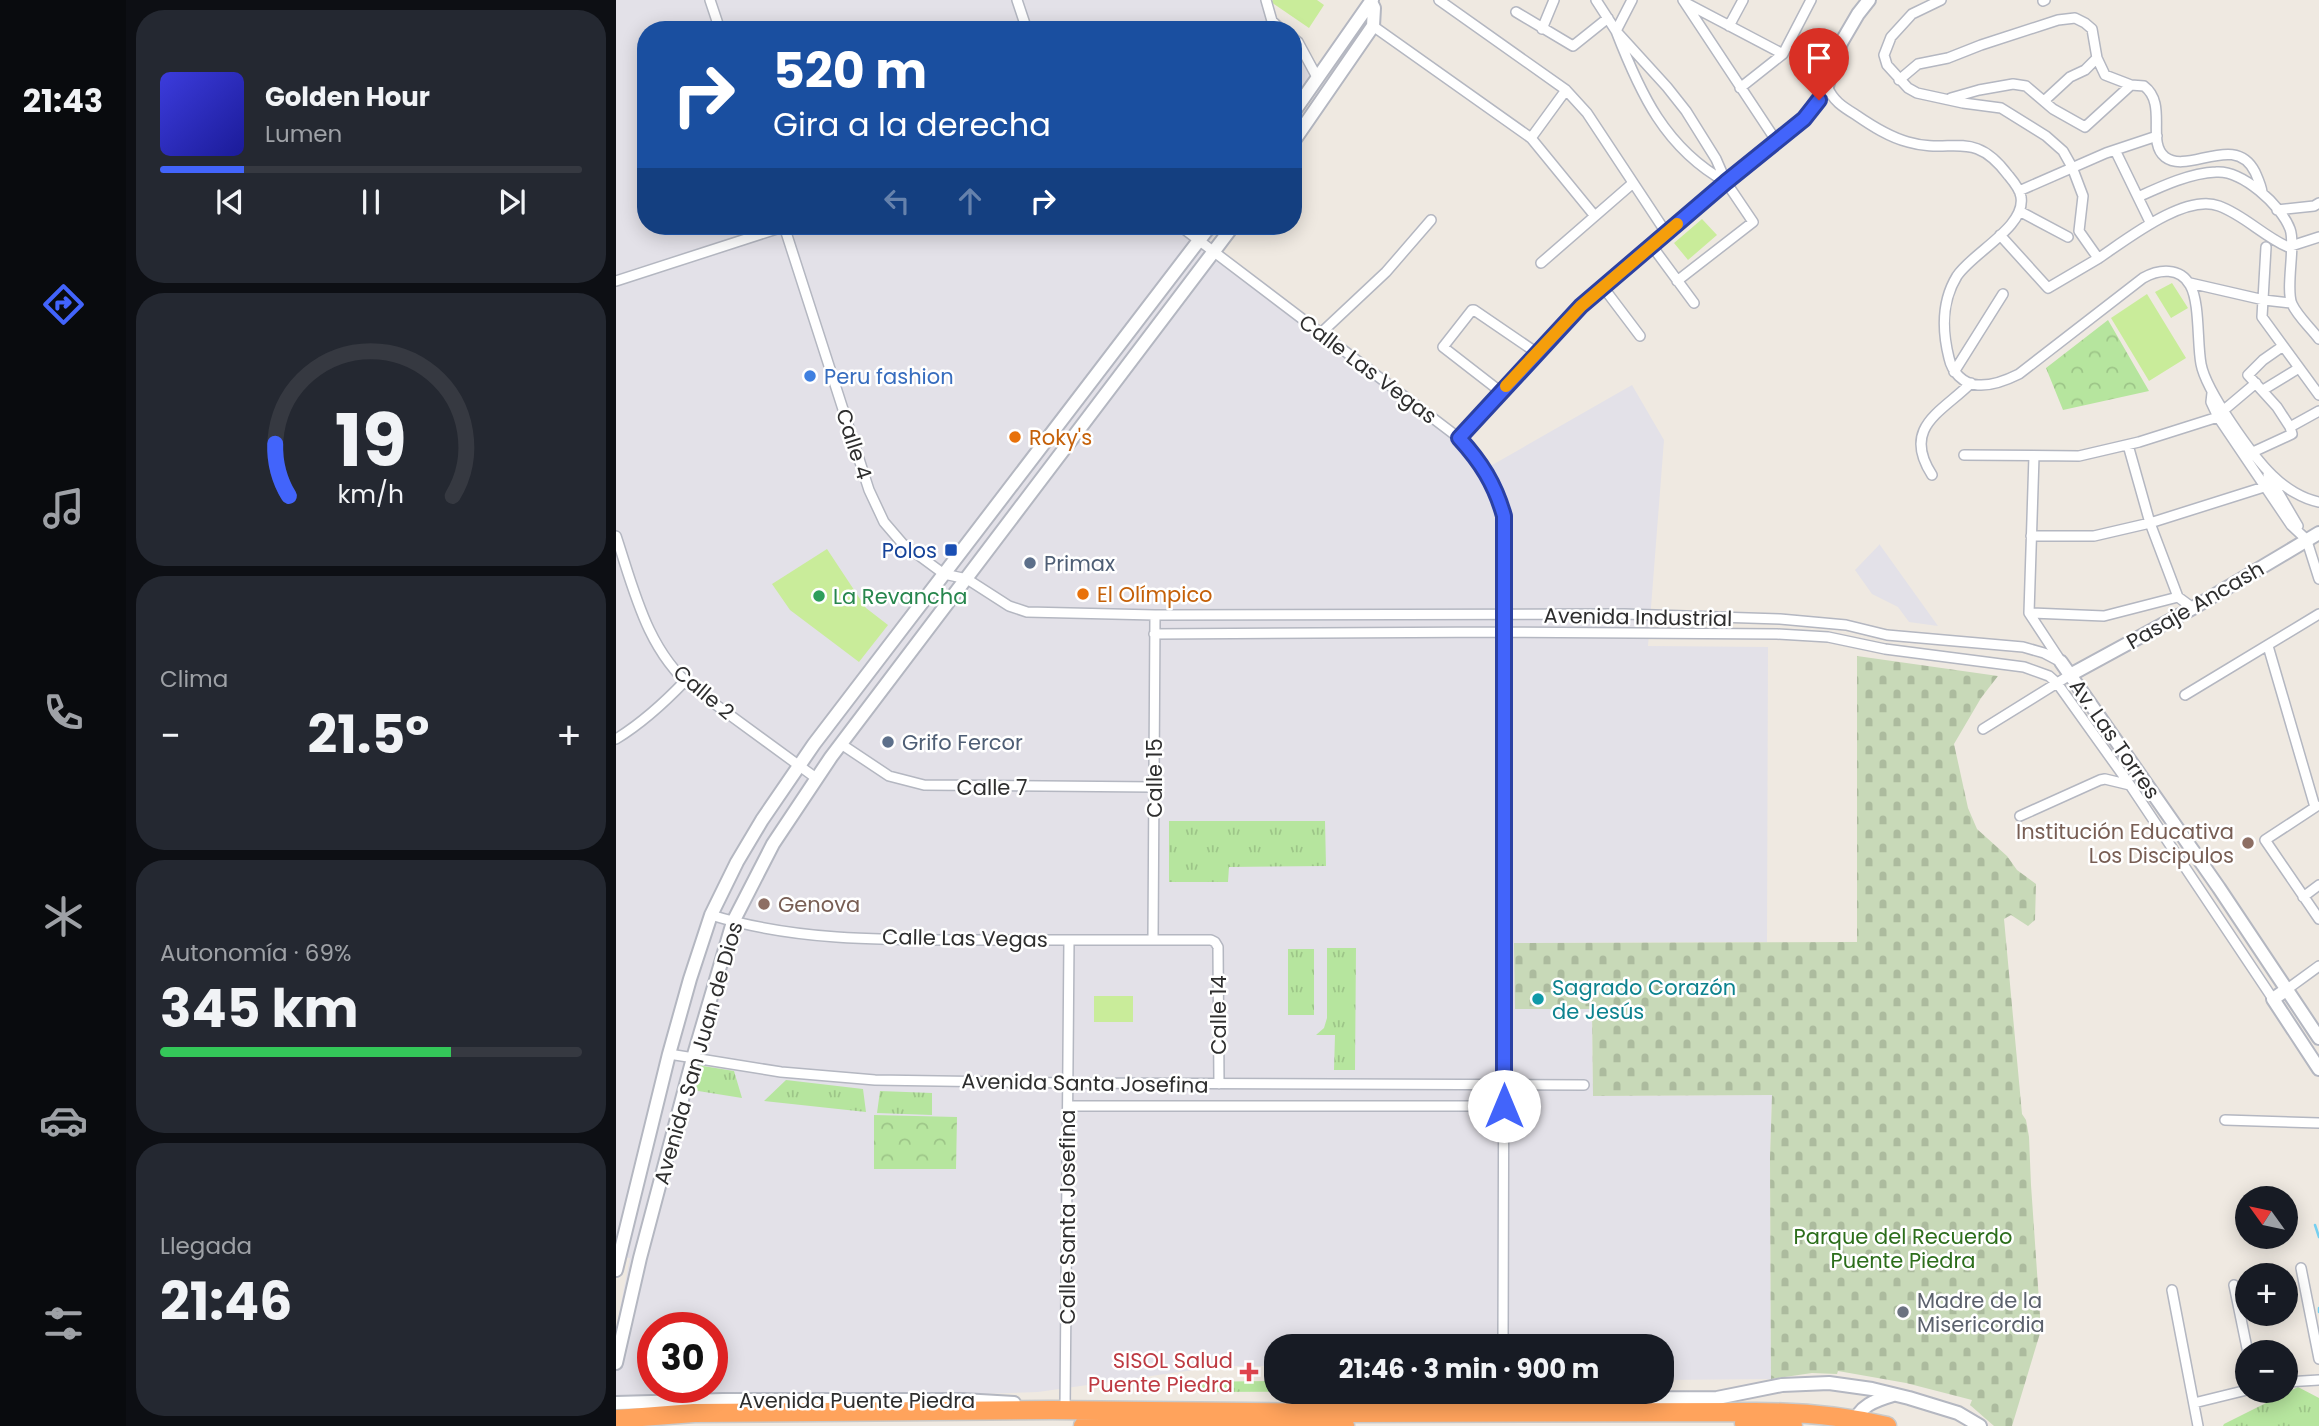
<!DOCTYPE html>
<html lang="es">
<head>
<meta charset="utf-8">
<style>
	body { margin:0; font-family:Poppins,sans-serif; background:#242831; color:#f1f3f6; height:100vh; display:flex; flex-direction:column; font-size:26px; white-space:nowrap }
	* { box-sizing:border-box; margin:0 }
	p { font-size:23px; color:#9ea1a6 }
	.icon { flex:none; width:38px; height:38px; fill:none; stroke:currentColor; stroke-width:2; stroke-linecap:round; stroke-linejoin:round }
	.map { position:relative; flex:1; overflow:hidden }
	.details { display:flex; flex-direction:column; gap:10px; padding:10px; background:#0d0f14; width:490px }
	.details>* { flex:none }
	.banner { position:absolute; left:21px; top:21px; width:665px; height:214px; border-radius:28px; box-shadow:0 4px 18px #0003; background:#1a4fa0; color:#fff; overflow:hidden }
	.needle { width:46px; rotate:303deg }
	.buttons { position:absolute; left:1619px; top:1186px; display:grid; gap:14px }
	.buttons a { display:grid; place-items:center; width:63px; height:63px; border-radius:50%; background:#171b24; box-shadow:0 4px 18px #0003; font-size:35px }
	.speed { position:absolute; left:21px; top:1312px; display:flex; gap:14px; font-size:35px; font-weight:700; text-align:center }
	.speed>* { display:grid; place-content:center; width:91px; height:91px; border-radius:50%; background:#171b24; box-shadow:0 4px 18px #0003; line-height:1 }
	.speed .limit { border:10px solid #d22; background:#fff; color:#111 }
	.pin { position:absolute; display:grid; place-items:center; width:60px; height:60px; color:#fff; margin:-72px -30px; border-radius:50% 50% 50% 0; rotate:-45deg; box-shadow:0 0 7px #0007 }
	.pin .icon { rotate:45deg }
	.me { position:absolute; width:77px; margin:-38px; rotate:0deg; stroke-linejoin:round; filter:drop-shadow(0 0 5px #0008) }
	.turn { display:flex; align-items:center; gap:24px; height:147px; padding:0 21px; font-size:32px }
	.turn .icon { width:91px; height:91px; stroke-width:2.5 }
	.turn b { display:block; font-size:49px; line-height:60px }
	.lanes { display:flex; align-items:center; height:66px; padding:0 21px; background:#0003; justify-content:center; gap:35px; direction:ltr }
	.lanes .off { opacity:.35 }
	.big { font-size:52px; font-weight:700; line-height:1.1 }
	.details .tile { flex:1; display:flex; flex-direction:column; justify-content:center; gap:10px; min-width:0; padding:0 24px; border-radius:28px; background:#242831 }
	.details .dial { align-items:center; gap:0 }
	.dial svg { height:182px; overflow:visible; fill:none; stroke:#363941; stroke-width:7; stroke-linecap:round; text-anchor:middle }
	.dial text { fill:#f1f3f6; stroke:none }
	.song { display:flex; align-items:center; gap:21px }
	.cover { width:84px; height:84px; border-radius:10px; background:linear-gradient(135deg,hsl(240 70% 55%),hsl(240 70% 35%)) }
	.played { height:7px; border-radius:4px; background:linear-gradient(90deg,#4264fb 20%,#363941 20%) }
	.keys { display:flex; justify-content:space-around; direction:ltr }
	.heat { display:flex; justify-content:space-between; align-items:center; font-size:38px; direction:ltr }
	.charge { height:10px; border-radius:5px; background:linear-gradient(90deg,#34c759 69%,#363941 0) }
	.trip { position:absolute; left:648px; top:1334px; width:410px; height:70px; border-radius:28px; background:#171b24; box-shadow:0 4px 18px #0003; font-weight:700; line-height:70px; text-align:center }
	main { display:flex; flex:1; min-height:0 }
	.menu { display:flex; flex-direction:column; width:126px; justify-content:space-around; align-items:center; background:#090b0e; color:#9ea1a6 }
	.menu .icon { width:49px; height:49px }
	.menu .current { color:#4264fb }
	.menu b { font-size:32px; color:#f1f3f6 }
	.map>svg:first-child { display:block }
</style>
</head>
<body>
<main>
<nav class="menu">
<b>21:43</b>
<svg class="icon current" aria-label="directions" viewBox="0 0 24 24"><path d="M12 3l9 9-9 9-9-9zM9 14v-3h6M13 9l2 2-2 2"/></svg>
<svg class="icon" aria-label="music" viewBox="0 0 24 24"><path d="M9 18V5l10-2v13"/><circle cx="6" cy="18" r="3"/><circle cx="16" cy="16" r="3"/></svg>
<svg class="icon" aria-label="phone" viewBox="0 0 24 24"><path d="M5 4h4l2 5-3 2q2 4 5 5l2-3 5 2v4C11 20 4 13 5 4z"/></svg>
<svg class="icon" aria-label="climate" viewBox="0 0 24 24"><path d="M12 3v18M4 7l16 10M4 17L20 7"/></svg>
<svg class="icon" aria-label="car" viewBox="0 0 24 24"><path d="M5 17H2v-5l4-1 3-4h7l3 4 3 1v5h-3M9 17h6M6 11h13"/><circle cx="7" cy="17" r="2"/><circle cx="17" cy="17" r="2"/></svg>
<svg class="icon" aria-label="filters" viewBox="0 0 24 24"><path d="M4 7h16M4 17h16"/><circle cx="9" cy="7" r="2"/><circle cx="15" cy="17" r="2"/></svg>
</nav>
<section class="details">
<div class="tile">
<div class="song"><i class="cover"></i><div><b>Golden Hour</b><p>Lumen</p></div></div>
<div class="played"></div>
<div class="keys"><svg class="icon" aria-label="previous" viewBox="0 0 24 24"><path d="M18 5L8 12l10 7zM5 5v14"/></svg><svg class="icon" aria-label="pause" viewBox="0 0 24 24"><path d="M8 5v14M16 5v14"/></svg><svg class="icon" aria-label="next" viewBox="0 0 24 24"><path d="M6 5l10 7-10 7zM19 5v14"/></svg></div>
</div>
<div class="tile dial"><svg viewBox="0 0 100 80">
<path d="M14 69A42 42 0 1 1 86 69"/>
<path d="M14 69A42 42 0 0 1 8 46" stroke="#4264fb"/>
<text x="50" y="56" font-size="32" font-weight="700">19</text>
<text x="50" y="72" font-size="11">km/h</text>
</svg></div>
<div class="tile"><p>Clima</p>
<div class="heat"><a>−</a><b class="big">21.5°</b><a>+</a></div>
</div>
<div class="tile"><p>Autonomía · 69%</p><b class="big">345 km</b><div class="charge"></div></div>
<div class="tile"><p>Llegada</p><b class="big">21:46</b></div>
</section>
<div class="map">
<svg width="1703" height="1426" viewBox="0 0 1703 1426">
	<defs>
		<pattern id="grass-tufts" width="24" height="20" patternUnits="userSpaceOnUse" patternTransform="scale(1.75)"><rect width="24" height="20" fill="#b6e59e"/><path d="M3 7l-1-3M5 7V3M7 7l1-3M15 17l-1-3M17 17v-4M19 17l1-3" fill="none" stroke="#9dc588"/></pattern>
		<pattern id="cemetery-stones" width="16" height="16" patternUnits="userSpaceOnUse" patternTransform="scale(1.75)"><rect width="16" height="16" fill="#c8d9b8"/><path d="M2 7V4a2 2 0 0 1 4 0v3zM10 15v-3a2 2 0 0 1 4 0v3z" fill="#acbb9e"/></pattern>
		<pattern id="park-crowns" width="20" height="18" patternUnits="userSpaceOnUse" patternTransform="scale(1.75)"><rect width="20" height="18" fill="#b6e59e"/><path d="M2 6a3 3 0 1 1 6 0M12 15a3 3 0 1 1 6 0" fill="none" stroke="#9dc588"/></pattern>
	</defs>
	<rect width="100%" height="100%" fill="#efe9e1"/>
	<path fill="#e3e1e8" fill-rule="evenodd" d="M 0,0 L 646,0 L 652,23 L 661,30 L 30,30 L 30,226 L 605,226 L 592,244 L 840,434 L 871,468 L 1016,385 L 1048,440 L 1032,646 L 1152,647 L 1151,942 L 898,943 L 899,1009 L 976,1009 L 977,1096 L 1156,1095 L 1154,1158 L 1155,1379 L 1045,1380 L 1045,1346 L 660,1346 L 660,1366 L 606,1366 L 422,1392 L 0,1408 L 0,1329 L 14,1258 L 0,1256 ZM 37,1328 L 96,1328 L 96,1388 L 37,1388 Z
		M 677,41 L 704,88 L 677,125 Z
		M 1264,544 L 1264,545 L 1322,626 L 1293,622 L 1282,607 L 1256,594 L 1239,570 Z"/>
	<path fill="url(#grass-tufts)" d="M 709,821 L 710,866 L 613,867 L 612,882 L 553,882 L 553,821 Z
		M 711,948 L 740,948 L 739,1070 L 718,1070 L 719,1035 L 700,1035 L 708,1028 L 711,1018 Z
		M 672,949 L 698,949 L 698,1015 L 672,1015 Z
		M 81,1065 L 118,1071 L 126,1098 L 76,1090 Z
		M 170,1080 L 247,1089 L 250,1112 L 148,1101 Z
		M 264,1091 L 316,1093 L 316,1115 L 261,1113 Z
		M 660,1381 L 660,1391 L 831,1391 L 568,1392 L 568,1382 Z
		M 1682,1387 L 1703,1398 L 1703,1426 L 1607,1426 L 1608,1424 Z"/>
	<path fill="url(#cemetery-stones)" d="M 1241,656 L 1382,676 L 1365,698 L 1338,744 L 1352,808 L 1361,829 L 1391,856 L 1401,870 L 1420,884 L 1419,920 L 1412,926 L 1395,915 L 1388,919 L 1406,1114 L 1410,1120 L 1413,1137 L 1415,1185 L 1425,1330 L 1396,1426 L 1378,1426 L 1354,1405 L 1356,1400 L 1290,1383 L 1222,1371 L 1221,1374 L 1196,1373 L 1155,1379 L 1154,1158 L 1156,1095 L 977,1096 L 976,1009 L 899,1009 L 898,943 L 1241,942 Z"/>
	<path fill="url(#park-crowns)" d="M 1492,320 L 1533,391 L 1447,410 L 1430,368 Z
		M 258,1115 L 341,1117 L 340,1169 L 258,1169 Z"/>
	<path fill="#c9ec9a" d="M 657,0 L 701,0 L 708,5 L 693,28 L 655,2 Z
		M 1086,219 L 1101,235 L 1072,260 L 1058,243 Z
		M 1556,283 L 1572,308 L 1555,318 L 1539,292 Z
		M 1531,294 L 1570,358 L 1533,381 L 1495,318 Z
		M 211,549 L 250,608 L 272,625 L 243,662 L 174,610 L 156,584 Z
		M 478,996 L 517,996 L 517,1022 L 478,1022 Z"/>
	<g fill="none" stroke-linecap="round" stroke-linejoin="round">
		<path stroke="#75cff0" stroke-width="2.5" d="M 1699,1225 L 1703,1237
			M 1703,1308 L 1703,1312"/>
		<g stroke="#b4b7c1" stroke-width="12">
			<path id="street" d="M 94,0 L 104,30
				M 401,0 L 411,30
				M 650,0 L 656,21 L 666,30
				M 823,0 L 950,90 L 971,113 L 1051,234
				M 980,0 L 1000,31 L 1051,87 L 1070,111 L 1100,159 L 1110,182 L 1137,222 L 1061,281
				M 1016,0 L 1000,31 C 1024,93 1049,148 1110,182
				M 1067,0 L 1161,142
				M 1325,0 L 1296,14 L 1275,37 L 1268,55 L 1271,65 L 1292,88 L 1301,93 L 1347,103 L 1385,108 L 1430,136 L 1447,151 L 1456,167 L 1467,196 L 1463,231 L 1482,258
				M 1427,1 L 1429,0
				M 1070,3 L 1167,54
				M 900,12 L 957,46 L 992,18
				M 757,26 L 915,138 L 978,215
				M 1113,26 L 1127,0
				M 926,29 L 938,0
				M 677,38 L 682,42 L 702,79
				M 1283,80 L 1302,64 L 1332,58 L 1365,45 L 1442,20 L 1459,18 L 1469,23 L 1476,29 L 1481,58 L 1489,75 L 1515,85 L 1528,86 C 1552,104 1530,142 1549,157 C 1572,175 1619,132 1639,172 C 1642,179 1645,185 1646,192
				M 1211,86 C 1217,101 1227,107 1240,115 C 1256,126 1273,137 1292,142 C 1336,155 1357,128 1392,175 C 1397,181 1404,189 1405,197 C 1410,227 1357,252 1341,276 C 1325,302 1326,330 1333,358 C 1336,372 1347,384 1362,385 C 1375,386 1391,380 1403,374 L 1527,278 C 1543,269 1564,267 1574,285 C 1584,302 1581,343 1585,364 C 1590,391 1637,457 1657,476 C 1669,488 1687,499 1703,502
				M 1124,88 L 1167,54 L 1195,0
				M 1335,98 L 1363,90 L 1397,84 L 1410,86 L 1437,109 L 1469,127 L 1515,85
				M 1428,101 L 1454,77 L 1469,70 L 1481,58
				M 915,138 L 950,90
				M 1499,150 L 1534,222
				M 1403,191 L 1490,153 L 1541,136
				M 1522,197 C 1546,186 1574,173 1600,172 C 1626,170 1665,205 1674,229 C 1680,245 1669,289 1676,304 C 1682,317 1695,328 1703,339
				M 1661,210 L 1698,206 L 1703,203
				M 1405,212 L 1452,237
				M 168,226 L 253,490 L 268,522 L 286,543 L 328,574 L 351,579 L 393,606 L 411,612 L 539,615 L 1008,614 L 1164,619 L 1230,625 L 1271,635 L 1407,647 L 1428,653 L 1445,662
				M 564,226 L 843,438 C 854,450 865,462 873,476 C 896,518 888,570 889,616 L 887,1346
				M 1384,235 L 1432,288 C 1449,278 1466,268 1483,258 C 1510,240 1569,193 1603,206 C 1628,215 1647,236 1672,247 L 1703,237
				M 1036,246 L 1078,303
				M 1650,247 L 1646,317 L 1703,395
				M 925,263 L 1017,183
				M 0,281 L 170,226
				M 1574,283 L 1648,300 L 1675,303
				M 987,287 L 1024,336
				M 705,333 L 770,272 L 815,220
				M 1667,346 L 1647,360 L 1632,375 L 1661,407 L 1674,427
				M 1338,372 L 1387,294
				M 1647,390 L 1683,368
				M 885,392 L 827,347 L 856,310 L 858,310 L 921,353
				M 1596,393 L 1595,402 L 1602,417 L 1675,525 L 1691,540
				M 1608,410 L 1640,383
				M 1512,445 L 1534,523 L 1562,597
				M 1637,452 L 1676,434 L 1674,427 L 1703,411
				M 1348,455 L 1463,456 L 1523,442 L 1602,417
				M 1418,456 L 1413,613 L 1444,660
				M 1316,475 C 1285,427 1326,412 1355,383
				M 1652,475 L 1682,526
				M 0,536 C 18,590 31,650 77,688 L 200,778
				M 1415,536 L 1478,536 L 1534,523 L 1648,487
				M 1690,538 L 1703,579
				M 1413,613 L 1488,616 L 1562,597 L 1577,608
				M 538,634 L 888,632 L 1161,634 L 1212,637 L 1269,649 L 1408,667 L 1433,676 L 1441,683 L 1514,785 L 1657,999
				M 1652,646 L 1699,807
				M 1569,695 L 1703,614
				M 1367,729 L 1454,675
				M 0,739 C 26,723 48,703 69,681
				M 225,744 L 273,776 L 308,785 L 538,787
				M 1701,806 L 1649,840 L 1703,919
				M 1404,816 L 1484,780 L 1489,779 L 1514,785
				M 1687,897 L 1703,885
				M 95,915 C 182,942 276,940 365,940 C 442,940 519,940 595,940 L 599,942 L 602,947 L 603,1084
				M 537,940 L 539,615
				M 1670,990 L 1703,966
				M 53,1054 L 165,1072 L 259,1080 L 452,1083 L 968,1085
				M 452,1106 L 888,1106
				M 1609,1120 L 1703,1123
				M 1685,1268 L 1703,1359
				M 1618,1285 L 1632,1353
				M 1556,1290 L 1582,1426
				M 1670,1382 L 1703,1380
				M 1578,1403 L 1631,1390
				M 449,1410 L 453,940"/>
		</g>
		<g stroke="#b4b7c1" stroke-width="16">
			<path id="secondary" d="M 677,113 L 756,0
				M 677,142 L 757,26 L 758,8 L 755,2
				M 843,438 L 965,306 L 1110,182 L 1188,119 L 1211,86 L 1225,43 L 1242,14 L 1253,0
				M 1445,662 L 1603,888 L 1703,1038
				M 1454,675 L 1577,608 L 1703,533
				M 1670,990 L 1657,999 L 1703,1069
				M 0,1270 L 53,1054 L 74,979 L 95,915 L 121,862 L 146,820 L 198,744 L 594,226
				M 0,1363 L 24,1258 L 77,1058 L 117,922 L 157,844 L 215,757 L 617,226
				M 888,1399 L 1101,1398 L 1166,1385 L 1213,1383 L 1256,1389 L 1293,1398 L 1342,1413 L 1364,1426
				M 0,1403 L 107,1400 L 347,1400 L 398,1403
				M 1238,1425 C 1242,1406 1260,1400 1277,1395"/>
		</g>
		<g stroke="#c9c9c9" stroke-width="21">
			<path id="highway" d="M 836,1402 L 888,1399
				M 0,1419 L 78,1413 L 436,1410 L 729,1413 L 1139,1412 C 1184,1412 1228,1416 1271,1426
				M 1128,1423 L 1177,1426
				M 467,1426 L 729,1425"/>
		</g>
		<use href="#street" stroke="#fff" stroke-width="9"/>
		<use href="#secondary" stroke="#fff" stroke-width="12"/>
		<use href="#highway" stroke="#ffa35c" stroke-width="18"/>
	</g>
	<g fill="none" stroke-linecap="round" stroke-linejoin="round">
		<g stroke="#2b41a3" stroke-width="18">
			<path id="route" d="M 888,1106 L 888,516 C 879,484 865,462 843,438 L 965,306 L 1110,182 L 1188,119 L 1203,100"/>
		</g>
		<use href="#route" stroke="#4264fb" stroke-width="12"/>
		<path stroke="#f59e0b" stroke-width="12" d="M 890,386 L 965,306 L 1061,224"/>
	</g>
	<circle fill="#3f7fe0" stroke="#fff" stroke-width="2.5" cx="194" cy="376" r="7"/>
	<g fill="#e8710a" stroke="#fff" stroke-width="2.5">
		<circle cx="399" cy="437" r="7"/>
		<circle cx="467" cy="594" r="7"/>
	</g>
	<rect fill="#1a4fb4" stroke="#fff" stroke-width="2.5" x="328" y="543" width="14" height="14" rx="3.5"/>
	<g fill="#5c6f8a" stroke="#fff" stroke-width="2.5">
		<circle cx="414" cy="563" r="7"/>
		<circle cx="272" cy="742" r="7"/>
	</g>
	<circle fill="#2e9e5b" stroke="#fff" stroke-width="2.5" cx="203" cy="596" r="7"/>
	<g fill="#8d6e63" stroke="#fff" stroke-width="2.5">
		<circle cx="1632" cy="843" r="7"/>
		<circle cx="148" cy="904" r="7"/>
	</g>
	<circle fill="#0f9aa8" stroke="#fff" stroke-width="2.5" cx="922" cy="999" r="7"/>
	<circle fill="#6b7280" stroke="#fff" stroke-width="2.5" cx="1287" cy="1312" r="7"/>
	<path fill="#e0444e" stroke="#fff" stroke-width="2.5" d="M629.5 1361.5h7v7h7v7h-7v7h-7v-7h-7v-7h7z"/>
	<g text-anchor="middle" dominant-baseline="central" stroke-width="5" stroke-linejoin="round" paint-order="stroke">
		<g font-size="21" fill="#2e2e2e" stroke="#fff">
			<text transform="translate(752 369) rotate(37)">Calle Las Vegas</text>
			<text transform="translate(238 444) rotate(72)">Calle 4</text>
			<text transform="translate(1579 605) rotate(-30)">Pasaje Ancash</text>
			<text transform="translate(1022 617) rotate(1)">Avenida Industrial</text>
			<text transform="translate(88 692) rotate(40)">Calle 2</text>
			<text transform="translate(1499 739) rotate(55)">Av. Las Torres</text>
			<text transform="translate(538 778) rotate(-90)">Calle 15</text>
			<text x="376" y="787">Calle 7</text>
			<text transform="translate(349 938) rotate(1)">Calle Las Vegas</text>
			<text transform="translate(602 1015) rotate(-90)">Calle 14</text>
			<text transform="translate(82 1053) rotate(-74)">Avenida San Juan de Dios</text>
			<text transform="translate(469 1083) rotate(1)">Avenida Santa Josefina</text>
			<text transform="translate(451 1217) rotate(-90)">Calle Santa Josefina</text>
			<text x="241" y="1400">Avenida Puente Piedra</text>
		</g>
		<g font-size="21" fill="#366cbe" stroke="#fff" text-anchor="start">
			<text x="208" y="376">Peru fashion</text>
		</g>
		<g font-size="21" fill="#c56008" stroke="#fff" text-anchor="start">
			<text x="413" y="437">Roky's</text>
			<text x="481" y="594">El Olímpico</text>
		</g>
		<g font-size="21" fill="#164399" stroke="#fff" text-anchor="end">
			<text x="321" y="550">Polos</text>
		</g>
		<g font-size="21" fill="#4e5e75" stroke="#fff" text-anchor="start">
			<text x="428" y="563">Primax</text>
			<text x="286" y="742">Grifo Fercor</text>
		</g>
		<g font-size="21" fill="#27864d" stroke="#fff" text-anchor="start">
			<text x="217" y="596">La Revancha</text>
		</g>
		<g font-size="21" fill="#785e54" stroke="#fff" text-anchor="end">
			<text x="1618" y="831">Institución Educativa<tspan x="1618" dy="24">Los Discipulos</tspan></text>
			<text x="162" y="904" text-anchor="start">Genova</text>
		</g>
		<g font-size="21" fill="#0d838f" stroke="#fff" text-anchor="start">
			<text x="936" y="987">Sagrado Corazón<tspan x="936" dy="24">de Jesús</tspan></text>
		</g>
		<g font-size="21" fill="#2c6e1b" stroke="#fff">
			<text x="1287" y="1236">Parque del Recuerdo<tspan x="1287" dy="24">Puente Piedra</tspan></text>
		</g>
		<g font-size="21" fill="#5b616d" stroke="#fff" text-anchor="start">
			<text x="1301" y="1300">Madre de la<tspan x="1301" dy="24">Misericordia</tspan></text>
		</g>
		<g font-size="21" fill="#be3a42" stroke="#fff" text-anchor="end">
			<text x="617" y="1360">SISOL Salud<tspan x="617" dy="24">Puente Piedra</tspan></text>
		</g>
	</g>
</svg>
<div class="buttons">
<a><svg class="needle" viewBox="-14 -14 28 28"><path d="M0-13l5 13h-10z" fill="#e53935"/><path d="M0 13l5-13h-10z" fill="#9ea1a6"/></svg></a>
<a>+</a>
<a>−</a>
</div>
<div class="speed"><div class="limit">30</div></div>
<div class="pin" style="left:1203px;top:100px;background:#d93025"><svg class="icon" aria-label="arrive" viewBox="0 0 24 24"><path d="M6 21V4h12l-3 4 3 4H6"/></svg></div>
<svg class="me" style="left:888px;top:1106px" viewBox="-20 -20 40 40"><circle r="19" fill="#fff"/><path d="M0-13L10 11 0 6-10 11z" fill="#4264fb"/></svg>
<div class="trip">21:46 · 3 min · 900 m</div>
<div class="banner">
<div class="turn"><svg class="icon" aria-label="right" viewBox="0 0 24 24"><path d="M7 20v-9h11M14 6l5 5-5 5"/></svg><div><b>520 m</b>Gira a la derecha</div></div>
<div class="lanes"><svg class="icon off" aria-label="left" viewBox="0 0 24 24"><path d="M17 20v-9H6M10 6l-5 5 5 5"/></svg><svg class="icon off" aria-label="ahead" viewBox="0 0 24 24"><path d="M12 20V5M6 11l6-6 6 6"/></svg><svg class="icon" aria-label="right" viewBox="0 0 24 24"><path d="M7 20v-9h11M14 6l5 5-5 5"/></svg></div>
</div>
</div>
</main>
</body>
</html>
